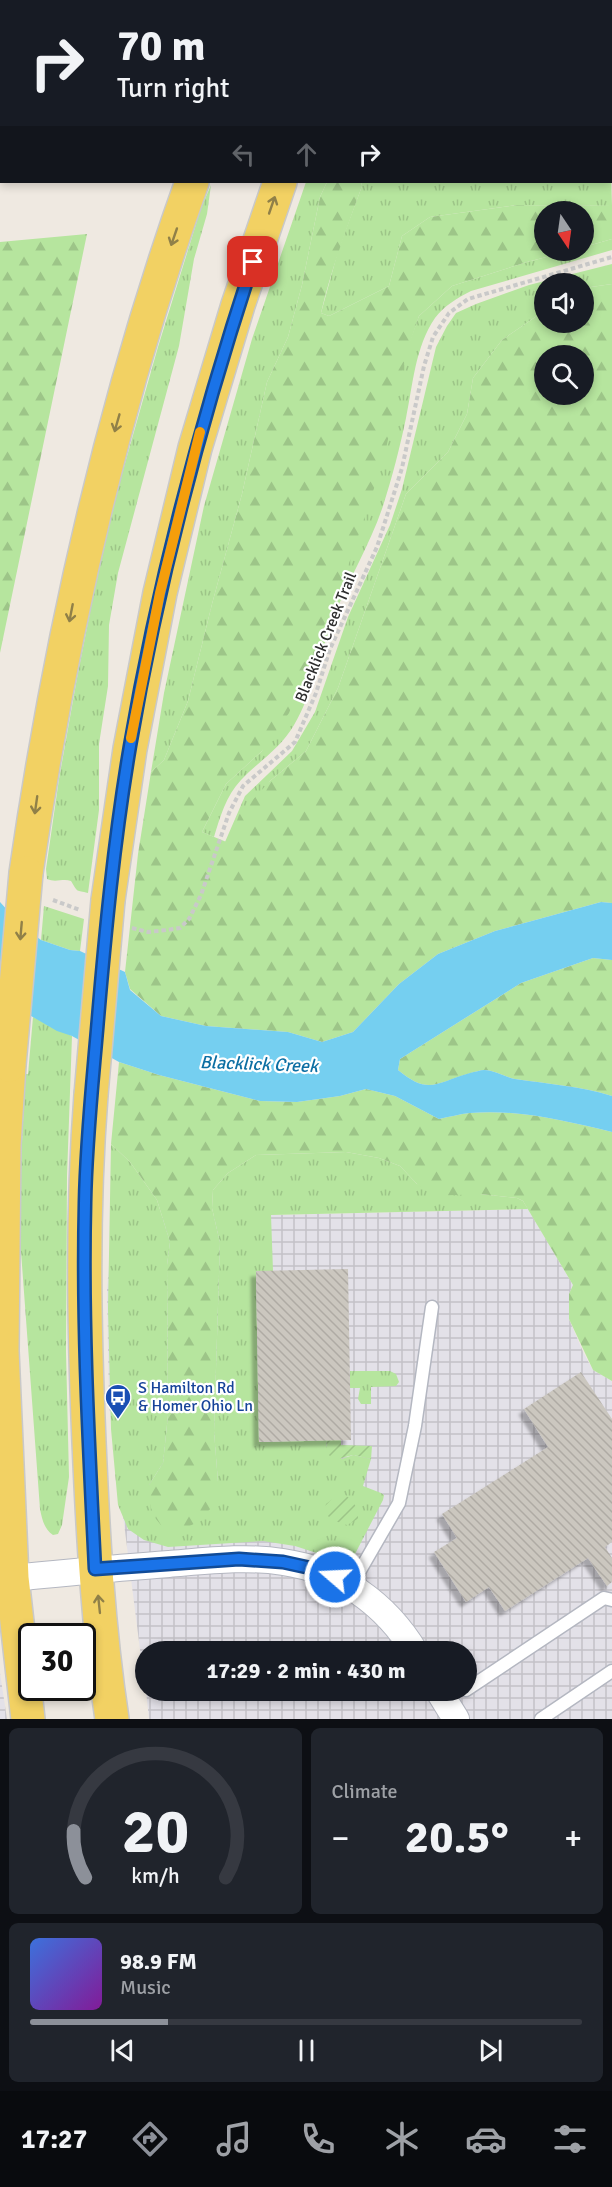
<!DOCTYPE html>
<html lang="en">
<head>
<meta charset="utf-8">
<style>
	body { margin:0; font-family:Signika,sans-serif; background:#20242c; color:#f1f3f6; height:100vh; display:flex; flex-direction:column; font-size:22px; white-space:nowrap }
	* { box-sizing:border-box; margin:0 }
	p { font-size:20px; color:#9ea1a6 }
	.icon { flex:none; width:33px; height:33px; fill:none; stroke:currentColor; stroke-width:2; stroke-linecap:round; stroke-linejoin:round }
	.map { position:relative; height:1719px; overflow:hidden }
	.drawer { display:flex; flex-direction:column; gap:9px; padding:9px; background:#0d0f14; flex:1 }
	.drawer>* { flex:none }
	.top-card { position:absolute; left:0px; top:0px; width:612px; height:183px; box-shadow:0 3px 9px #0003; background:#171b24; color:#f1f3f6; overflow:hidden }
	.needle { width:39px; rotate:167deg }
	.controls { position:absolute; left:534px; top:201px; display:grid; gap:12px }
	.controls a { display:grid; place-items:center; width:60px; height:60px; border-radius:50%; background:#171b24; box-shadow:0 3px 9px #0003; font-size:30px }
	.speed { position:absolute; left:18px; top:1623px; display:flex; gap:12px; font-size:30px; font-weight:700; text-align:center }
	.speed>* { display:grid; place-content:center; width:78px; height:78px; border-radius:50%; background:#171b24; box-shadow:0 3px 9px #0003; line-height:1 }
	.speed .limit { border:3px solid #111; border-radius:9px; background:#fff; color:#111 }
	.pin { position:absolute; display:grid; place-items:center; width:51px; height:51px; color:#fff; margin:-26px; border-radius:12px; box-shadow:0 3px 9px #0006 }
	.me { position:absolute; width:66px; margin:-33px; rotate:289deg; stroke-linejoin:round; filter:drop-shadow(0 0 4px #0008) }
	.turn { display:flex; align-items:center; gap:21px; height:126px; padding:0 18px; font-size:27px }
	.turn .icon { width:78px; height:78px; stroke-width:2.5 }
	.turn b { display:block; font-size:42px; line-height:51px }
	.lanes { display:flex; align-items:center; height:57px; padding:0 18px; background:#0003; justify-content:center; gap:30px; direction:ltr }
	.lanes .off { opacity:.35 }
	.big { font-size:45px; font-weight:700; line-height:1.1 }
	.drawer .card { flex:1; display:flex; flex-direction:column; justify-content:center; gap:9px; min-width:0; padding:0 21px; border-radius:9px; background:#20242c }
	.drawer .dial { align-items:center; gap:0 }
	.dial svg { height:156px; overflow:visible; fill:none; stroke:#363941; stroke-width:7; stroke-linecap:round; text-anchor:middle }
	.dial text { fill:#f1f3f6; stroke:none }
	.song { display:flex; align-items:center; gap:18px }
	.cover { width:72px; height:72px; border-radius:9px; background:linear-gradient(135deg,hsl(220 70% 55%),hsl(290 70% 35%)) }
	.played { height:6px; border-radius:3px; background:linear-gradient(90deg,#8c9099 25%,#363941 25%) }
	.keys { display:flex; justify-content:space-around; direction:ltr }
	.heat { display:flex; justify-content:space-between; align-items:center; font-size:33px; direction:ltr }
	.drawer .tiles { flex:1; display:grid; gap:9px; grid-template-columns:1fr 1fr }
	.card:last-child { grid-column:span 2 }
	.trip { position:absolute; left:135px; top:1641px; width:342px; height:60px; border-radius:30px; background:#171b24; box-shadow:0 3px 9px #0003; font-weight:700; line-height:60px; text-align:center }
	.tab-bar { display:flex; height:96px; justify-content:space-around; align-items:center; background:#090b0e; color:#9ea1a6 }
	.tab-bar .icon { width:42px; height:42px }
	.tab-bar .selected { color:#8c9099 }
	.tab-bar b { font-size:27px; color:#f1f3f6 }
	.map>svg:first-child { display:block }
</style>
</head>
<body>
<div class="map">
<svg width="612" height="1719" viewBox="0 0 612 1719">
	<defs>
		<pattern id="industrial-grid" width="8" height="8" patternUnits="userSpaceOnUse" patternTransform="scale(1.5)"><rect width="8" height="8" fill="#e3e1e8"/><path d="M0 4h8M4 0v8" fill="none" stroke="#c3c1c7"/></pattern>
		<pattern id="grass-tufts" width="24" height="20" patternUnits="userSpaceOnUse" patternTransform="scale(1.5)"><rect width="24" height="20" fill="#b6e59e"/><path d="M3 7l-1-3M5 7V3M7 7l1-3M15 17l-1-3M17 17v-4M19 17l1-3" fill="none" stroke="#9dc588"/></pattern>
		<pattern id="forest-firs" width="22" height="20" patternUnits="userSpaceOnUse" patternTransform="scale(1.5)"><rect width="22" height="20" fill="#b6e59e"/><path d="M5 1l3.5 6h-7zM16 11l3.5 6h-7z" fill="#9dc588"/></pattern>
		<pattern id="garden-furrows" width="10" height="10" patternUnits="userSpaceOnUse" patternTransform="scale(1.5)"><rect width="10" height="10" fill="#b6e59e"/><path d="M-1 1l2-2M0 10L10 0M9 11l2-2" fill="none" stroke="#9dc588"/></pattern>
		<pattern id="building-back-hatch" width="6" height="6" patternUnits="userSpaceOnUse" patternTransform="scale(1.5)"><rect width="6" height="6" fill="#cbc7bf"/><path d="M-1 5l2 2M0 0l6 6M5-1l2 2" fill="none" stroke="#afaba4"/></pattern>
		<filter id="shadow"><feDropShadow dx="-5.5" dy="5.5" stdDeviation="1.5" flood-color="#0004"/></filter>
	</defs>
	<rect width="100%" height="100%" fill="#efe9e1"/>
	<path fill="url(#industrial-grid)" d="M 528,1209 L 573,1285 L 569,1294 L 569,1319 L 584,1354 L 593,1370 L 612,1381 L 612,1719 L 149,1719 L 146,1691 L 466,1690 L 466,1652 L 146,1652 L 145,1689 L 109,1405 L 107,1289 L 113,1219 Z
		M 0,1673 L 7,1719 L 0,1719 Z"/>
	<path fill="url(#grass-tufts)" d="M 384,0 L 612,0 L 612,136 L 610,2 L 383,1 Z
		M 611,173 L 612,206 L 517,205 L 430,217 L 402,236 L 389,286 L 329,316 L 321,313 L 338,251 L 362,186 L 361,182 L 610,182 Z
		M 306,182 L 327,182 L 320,197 L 302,285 L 288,337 L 267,382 L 242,494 L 212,604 L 188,701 L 164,760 L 151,772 L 164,693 L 204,506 L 252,339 Z
		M 211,185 L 207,214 L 194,259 L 179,346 L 118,573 L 109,625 L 108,686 L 99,744 L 99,810 L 88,893 C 76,890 78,893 71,881 C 63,878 56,883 47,879 L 46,869 L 59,779 L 77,678 L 93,597 L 116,495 L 158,347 L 201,208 Z
		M 612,239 L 612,250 L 471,291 C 457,298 444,306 435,318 C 415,347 413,385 406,418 C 400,447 392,478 383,506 C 370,545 348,580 333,619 C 320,653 313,693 294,725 C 280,749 259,761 241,780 C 226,796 220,817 214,837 L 202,832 L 226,784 L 262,751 L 419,316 L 452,286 L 527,262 L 570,251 L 584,250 L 584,247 Z
		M 612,264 L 612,284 L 591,287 L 584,291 L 584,284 L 544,284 L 544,311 L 502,340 L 473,378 L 467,414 L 448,452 L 406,494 L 338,688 L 306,751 L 270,781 L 229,844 L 225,842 L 245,796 L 292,751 L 315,712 L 348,617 L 390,525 L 402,489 L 436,347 L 447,326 L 456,313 L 476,304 L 529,285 Z
		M 44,906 L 84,919 L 80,951 L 70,950 L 41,940 Z
		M 33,1017 L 72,1036 L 67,1176 L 66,1352 L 69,1477 L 62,1525 L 58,1534 L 53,1535 C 44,1529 42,1519 40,1509 L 20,1238 L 20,1181 L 25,1082 L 26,1074 L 28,1074 Z
		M 111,1144 L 130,1162 L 157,1200 L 170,1242 L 167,1265 L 168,1415 L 163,1463 L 149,1485 L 218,1482 L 214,1431 L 220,1243 L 212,1208 L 213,1190 L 228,1173 L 256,1155 L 346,1152 L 379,1158 L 400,1166 L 417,1184 L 480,1194 L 517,1198 L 523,1201 L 528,1209 L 271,1215 L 273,1271 L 256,1271 L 259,1442 L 326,1440 L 326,1446 L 342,1459 L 353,1455 L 371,1459 L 363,1486 L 381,1493 L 384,1495 L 383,1500 L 355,1554 L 346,1558 L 329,1557 L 295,1546 L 263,1541 L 168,1547 L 144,1540 L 128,1529 L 118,1505 L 111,1429 L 108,1309 Z
		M 350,1371 L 390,1371 L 396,1374 L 399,1382 L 396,1386 L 371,1387 L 371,1404 L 361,1404 L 358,1399 L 360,1388 L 350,1388 Z"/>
	<path fill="url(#forest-firs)" fill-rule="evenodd" d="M 327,182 L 361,182 L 362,186 C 347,228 331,269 321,313 L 329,316 L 389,286 L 402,236 L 430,217 L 517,205 L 612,206 L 612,239 L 584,247 L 584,212 L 544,212 L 544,250 L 570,251 L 527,262 L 452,286 L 419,316 L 406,355 L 384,458 L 351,558 L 289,713 L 262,751 L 226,784 L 202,832 L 229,843 L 239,815 L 270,781 L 306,751 L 338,688 L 406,494 L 448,452 L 467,414 L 473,378 L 502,340 L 544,311 L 544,322 L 584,322 L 584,291 L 591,287 L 612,284 L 612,903 L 601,902 L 495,931 L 438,954 L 399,984 L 353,1032 L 322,1042 L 288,1032 L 206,1026 L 161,1016 L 130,989 L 125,972 L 138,854 L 151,772 L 164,760 L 188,701 L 212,604 L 242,494 L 267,382 L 288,337 L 302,285 L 320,197 ZM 544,356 L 584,356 L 584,394 L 544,394 Z
		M 87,234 L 0,653 L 0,242 Z
		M 593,958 L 612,960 L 612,1096 C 580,1086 548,1084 515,1079 C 505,1077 494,1070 484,1070 C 480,1070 475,1072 471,1073 C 437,1082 429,1096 398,1070 L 400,1059 L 521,983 Z
		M 119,1062 L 159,1075 L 260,1101 L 297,1102 L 340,1096 L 366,1089 L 395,1096 L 439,1119 C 449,1117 460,1114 470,1113 C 519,1109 565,1121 612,1132 L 612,1381 L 593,1370 L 569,1319 L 569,1294 L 573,1285 L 523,1201 L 517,1198 L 480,1194 L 435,1196 L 417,1184 L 400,1166 L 379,1158 L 346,1152 L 256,1155 L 228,1173 L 213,1190 L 212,1208 L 220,1243 L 214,1431 L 218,1482 L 212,1507 L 198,1522 L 179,1531 L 165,1530 L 156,1519 L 151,1508 L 149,1485 L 163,1463 L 168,1415 L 167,1265 L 170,1242 L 157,1200 L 130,1162 L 111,1144 Z"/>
	<path fill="url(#garden-furrows)" d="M 326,1440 L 341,1440 L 341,1445 L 372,1446 L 371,1459 L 353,1455 L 334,1460 L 327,1453 Z
		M 341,1493 C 352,1498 359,1507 358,1519 L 347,1525 L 332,1520 L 324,1512 L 326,1504 Z"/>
	<path fill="#75cff0" d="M 0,902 L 19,923 L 41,940 L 70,950 L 80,951 L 125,972 L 130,990 L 161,1016 L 206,1026 L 288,1032 L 322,1042 L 353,1032 L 399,984 L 438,954 L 495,931 L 601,902 L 612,903 L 612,960 L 593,958 L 521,983 L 400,1059 L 398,1070 C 429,1096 437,1082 470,1073 C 475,1072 480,1070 484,1070 C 494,1070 505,1077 515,1079 C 548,1084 580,1086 612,1096 L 612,1132 C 565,1121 519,1109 470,1113 C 460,1114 449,1117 439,1119 L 395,1096 L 366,1089 L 340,1096 L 297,1102 L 260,1101 L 159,1075 L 119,1062 L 72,1036 L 57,1031 L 0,998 Z"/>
	<path fill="url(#building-back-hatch)" filter="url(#shadow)" d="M 348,1269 L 351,1440 L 259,1442 L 256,1271 Z
		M 581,1372 L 612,1419 L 612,1542 L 605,1547 L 612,1558 L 612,1582 L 607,1586 L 588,1558 L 505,1611 L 489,1587 L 466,1602 L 434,1552 L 457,1538 L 442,1514 L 548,1447 L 524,1409 Z"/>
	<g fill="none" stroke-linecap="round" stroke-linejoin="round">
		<g stroke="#b4b7c1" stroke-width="15">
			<path id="lane" d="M 351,1586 L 399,1503 L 415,1426 L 432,1307
				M 466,1690 L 604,1598 L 612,1600
				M 541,1719 L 612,1671"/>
		</g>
		<g stroke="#b4b7c1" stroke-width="28">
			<path id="street" d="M 0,1579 C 56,1574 112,1568 169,1564 C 206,1561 246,1556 283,1562 C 339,1570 386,1604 415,1652
				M 438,1690 L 456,1719"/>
		</g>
		<g stroke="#b4b7c1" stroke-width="36">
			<path id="secondary" d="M 85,0 L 89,2
				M 610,157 L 612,157"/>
		</g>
		<g stroke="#c9c9c9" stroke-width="36">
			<path id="primary" d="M 263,2 L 264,0
				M 355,2 L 355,0
				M 26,873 C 60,638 112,406 192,182
				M 108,900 L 130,749 L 160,593 L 195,448 L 238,305 L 280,182
				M 9,1065 L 4,1145 L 2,1351 L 12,1578 L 28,1719
				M 91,1095 C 82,1211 84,1326 89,1442 C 93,1535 98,1627 112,1719"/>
		</g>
		<path stroke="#c9c9c9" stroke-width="4" stroke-dasharray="4.5 3" stroke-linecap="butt" d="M 53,900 L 80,910
			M 132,928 L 148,932 L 167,930 L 180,928 L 189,919 L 201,895 L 229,813 L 243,786 L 295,742 L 316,693 L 330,649 L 377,547 L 402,468 L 424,366 L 433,337 L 449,313 L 468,299 L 612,257"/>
		<use href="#lane" stroke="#fff" stroke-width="12"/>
		<use href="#street" stroke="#fff" stroke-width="26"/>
		<use href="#secondary" stroke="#fff" stroke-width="33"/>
		<use href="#primary" stroke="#f2d163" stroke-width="33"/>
		<g stroke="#c9c9c9" stroke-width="36" stroke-linecap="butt">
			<path id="primary-bridge" d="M 9,1065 L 26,873
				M 91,1095 L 108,900"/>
		</g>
		<use href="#primary-bridge" stroke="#f2d163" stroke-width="33"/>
	</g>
	<defs><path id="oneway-shaft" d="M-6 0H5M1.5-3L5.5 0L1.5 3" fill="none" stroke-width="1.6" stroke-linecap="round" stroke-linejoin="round" transform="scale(1.5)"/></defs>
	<g stroke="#908048">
		<use href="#oneway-shaft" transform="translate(272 205) rotate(-71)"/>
		<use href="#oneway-shaft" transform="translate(174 237) rotate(109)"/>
		<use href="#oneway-shaft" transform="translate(117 423) rotate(106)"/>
		<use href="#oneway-shaft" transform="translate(71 613) rotate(101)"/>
		<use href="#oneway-shaft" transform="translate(36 805) rotate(98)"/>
		<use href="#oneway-shaft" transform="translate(21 931) rotate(95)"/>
		<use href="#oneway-shaft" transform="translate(99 1604) rotate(-96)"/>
	</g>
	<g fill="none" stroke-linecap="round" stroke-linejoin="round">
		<g stroke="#114b97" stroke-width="15">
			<path id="route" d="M 253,262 C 201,420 158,581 130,746 C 114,840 105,935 97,1030 C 92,1088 86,1145 85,1203 C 82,1325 89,1447 95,1569 L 239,1559 L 283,1562 L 315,1569 L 335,1577"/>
		</g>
		<use href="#route" stroke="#1a73e8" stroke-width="10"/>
		<path stroke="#f59e0b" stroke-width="10" d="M 131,738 L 160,593 L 200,432"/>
	</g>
	<defs>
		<g id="bus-pin" transform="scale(1.35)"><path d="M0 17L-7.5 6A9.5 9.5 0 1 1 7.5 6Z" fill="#1a4fb4" stroke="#fff"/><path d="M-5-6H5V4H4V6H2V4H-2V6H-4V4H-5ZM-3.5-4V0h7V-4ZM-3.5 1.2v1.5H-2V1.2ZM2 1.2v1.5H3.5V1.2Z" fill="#fff"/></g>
	</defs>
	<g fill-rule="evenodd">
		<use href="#bus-pin" x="118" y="1397"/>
	</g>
	<g text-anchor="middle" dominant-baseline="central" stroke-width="4.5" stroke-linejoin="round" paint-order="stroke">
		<g font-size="16" fill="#2e2e2e" stroke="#fff">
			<text transform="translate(326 637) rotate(-68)">Blacklick Creek Trail</text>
		</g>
		<g font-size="16" fill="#164399" stroke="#fff" text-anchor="start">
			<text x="138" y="1388">S Hamilton Rd<tspan x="138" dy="18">&amp; Homer Ohio Ln</tspan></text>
		</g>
		<g font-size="18" font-style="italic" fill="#0d6fa3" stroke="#fff">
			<text transform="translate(259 1064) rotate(2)">Blacklick Creek</text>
		</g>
	</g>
</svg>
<div class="controls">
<a><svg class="needle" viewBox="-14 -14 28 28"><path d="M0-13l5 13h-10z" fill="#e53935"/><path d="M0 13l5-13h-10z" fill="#9ea1a6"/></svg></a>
<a><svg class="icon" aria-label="sound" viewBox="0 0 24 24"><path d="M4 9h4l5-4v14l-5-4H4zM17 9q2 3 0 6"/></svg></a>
<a><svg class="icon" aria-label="search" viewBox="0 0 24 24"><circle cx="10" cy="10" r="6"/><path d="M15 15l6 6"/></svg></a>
</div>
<div class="speed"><div class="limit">30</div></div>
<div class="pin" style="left:253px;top:262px;background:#d93025"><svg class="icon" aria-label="arrive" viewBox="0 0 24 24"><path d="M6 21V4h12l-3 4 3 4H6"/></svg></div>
<svg class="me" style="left:335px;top:1577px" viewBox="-20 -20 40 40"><circle r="17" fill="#1a73e8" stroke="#fff" stroke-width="3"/><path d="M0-11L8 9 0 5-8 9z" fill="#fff"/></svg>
<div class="trip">17:29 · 2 min · 430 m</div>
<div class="top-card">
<div class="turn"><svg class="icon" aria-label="right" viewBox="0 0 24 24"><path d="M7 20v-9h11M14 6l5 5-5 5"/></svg><div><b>70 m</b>Turn right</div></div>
<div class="lanes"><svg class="icon off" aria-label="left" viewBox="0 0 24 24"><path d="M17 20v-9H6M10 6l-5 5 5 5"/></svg><svg class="icon off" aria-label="ahead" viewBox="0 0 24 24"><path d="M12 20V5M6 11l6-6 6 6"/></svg><svg class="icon" aria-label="right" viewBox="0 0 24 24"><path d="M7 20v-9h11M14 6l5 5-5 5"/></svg></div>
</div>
</div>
<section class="drawer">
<div class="tiles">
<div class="card dial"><svg viewBox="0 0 100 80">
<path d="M14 69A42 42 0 1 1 86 69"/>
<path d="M14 69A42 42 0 0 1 8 45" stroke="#8c9099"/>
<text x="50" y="56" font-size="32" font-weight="700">20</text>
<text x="50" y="72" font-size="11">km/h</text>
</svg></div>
<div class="card"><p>Climate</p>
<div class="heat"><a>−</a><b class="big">20.5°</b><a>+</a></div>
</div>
<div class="card">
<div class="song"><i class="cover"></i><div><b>98.9 FM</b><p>Music</p></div></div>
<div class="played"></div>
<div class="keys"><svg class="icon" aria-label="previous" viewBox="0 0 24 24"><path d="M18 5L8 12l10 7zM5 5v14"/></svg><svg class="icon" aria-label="pause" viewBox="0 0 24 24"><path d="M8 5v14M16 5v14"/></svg><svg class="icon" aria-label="next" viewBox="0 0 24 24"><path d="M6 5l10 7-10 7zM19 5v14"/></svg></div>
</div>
</div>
</section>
<nav class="tab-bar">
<b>17:27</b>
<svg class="icon selected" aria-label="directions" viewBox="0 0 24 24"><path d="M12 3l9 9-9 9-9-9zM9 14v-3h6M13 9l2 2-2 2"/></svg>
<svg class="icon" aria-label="music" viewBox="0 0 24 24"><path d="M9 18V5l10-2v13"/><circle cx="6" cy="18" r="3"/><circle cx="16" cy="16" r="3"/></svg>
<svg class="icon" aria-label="phone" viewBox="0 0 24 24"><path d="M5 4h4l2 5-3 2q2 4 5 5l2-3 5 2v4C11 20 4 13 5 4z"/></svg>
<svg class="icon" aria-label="climate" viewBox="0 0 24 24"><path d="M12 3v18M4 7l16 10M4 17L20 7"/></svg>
<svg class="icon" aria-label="car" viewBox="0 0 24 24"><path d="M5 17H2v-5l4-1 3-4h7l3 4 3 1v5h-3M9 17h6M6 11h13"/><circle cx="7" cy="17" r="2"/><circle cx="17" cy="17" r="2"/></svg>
<svg class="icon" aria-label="filters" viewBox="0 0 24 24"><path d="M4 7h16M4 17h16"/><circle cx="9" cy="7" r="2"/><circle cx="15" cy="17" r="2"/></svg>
</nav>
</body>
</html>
